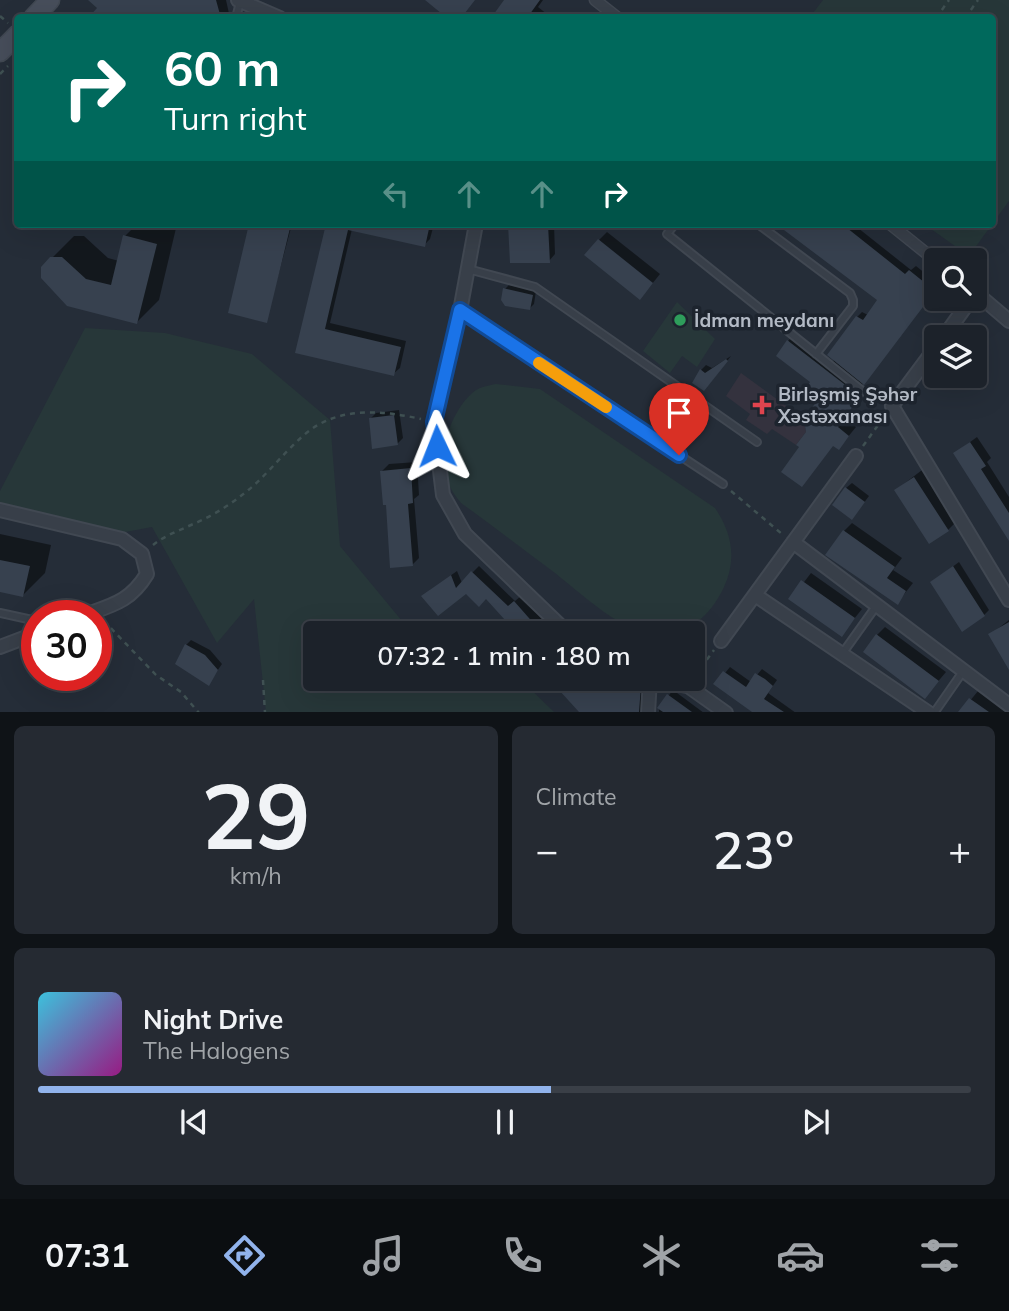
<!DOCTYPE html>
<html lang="en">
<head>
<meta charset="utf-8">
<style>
	body { margin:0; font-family:Mulish,sans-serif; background:#252a32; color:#f1f3f6; height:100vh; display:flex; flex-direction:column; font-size:26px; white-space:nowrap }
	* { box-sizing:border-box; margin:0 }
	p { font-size:23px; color:#a0a4a8 }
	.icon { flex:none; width:38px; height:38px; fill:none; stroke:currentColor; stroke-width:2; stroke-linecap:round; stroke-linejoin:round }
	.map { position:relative; height:712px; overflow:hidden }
	.side { display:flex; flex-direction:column; gap:14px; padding:14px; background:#0f1317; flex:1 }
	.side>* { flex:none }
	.hud { position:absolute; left:14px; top:14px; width:982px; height:214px; border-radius:7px; box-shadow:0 7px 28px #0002,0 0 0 2px #3a3f47; background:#00695c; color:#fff; overflow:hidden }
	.tools { position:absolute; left:924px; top:248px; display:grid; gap:14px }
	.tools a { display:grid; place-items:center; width:63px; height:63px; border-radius:7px; background:#1c222a; box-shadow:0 7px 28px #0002,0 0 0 2px #3a3f47; font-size:35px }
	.speed { position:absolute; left:21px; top:600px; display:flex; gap:14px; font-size:35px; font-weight:700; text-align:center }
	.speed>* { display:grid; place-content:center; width:91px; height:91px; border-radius:50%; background:#1c222a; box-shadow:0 7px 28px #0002,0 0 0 2px #3a3f47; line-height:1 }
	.speed .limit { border:10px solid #d22; background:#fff; color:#111 }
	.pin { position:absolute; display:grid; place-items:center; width:60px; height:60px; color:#fff; margin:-72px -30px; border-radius:50% 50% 50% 0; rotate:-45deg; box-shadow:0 0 7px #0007 }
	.pin .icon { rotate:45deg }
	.me { position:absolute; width:77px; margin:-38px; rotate:358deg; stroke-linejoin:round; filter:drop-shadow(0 0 5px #0008) }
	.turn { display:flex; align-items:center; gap:24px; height:147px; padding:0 35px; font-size:32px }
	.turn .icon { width:91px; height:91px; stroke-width:2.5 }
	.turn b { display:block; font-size:49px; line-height:60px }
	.lanes { display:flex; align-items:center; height:66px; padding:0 35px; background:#0003; justify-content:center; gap:35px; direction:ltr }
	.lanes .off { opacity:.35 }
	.big { font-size:52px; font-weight:600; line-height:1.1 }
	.side .widget { flex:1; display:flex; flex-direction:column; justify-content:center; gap:10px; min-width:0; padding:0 24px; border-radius:10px; background:#252a32 }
	.side .dial { align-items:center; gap:0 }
	.dial b { font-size:91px; line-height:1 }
	.song { display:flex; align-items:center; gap:21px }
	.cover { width:84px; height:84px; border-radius:10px; background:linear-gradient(135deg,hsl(190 70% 55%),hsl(310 70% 35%)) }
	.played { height:7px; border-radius:4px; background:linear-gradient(90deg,#91b3ec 55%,#3a3f47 55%) }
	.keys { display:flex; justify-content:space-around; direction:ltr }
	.heat { display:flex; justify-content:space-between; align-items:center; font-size:38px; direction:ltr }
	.side .tiles { flex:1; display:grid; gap:14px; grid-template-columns:1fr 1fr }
	.widget:last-child { grid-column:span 2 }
	.trip { position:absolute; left:303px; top:621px; width:402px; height:70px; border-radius:7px; background:#1c222a; box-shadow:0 7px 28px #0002,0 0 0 2px #3a3f47; font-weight:600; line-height:70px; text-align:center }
	.tabs { display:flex; height:112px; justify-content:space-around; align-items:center; background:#0b0e11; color:#a0a4a8 }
	.tabs .icon { width:49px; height:49px }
	.tabs .on { color:#91b3ec }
	.tabs b { font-size:32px; color:#f1f3f6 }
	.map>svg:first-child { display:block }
</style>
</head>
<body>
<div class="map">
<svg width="1009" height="713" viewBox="0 0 1009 713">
	<rect width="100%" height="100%" fill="#252d38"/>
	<path fill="#34323e" d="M 741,373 L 804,419 L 806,432 L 796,445 L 772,429 L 767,434 L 746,420 L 750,414 L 726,396 Z"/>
	<path fill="#273739" d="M 823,0 L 1009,0 L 1009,201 L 969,256 L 924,224 L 992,224 L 992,18 L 810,17 Z
		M 677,302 L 715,339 L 697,367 L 682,356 L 670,373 L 643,351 Z
		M 85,328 L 165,333 L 252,354 L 330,420 L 340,546 L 412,633 L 315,634 L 315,679 L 520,679 L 554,712 L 266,712 L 254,599 L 217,643 L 152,527 L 120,533 L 0,510 L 0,491 Z
		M 496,384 L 540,389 L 715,508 C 732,533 737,559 724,587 C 704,630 667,646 624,624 C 604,615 574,588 555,573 C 524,550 493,526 461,503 C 452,492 444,479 443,464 C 441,441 458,398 480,388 C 485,386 491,385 496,384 Z"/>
	<path fill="#0007" d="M 91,0 L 226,0 L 230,18 L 90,18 L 99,8 Z
		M 506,0 L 543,0 L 538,7 L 552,18 L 493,18 Z
		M 137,224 L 177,224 L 159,300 L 137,322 L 52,258 L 74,236 L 84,236 L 108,258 L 119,261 L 125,236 Z
		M 251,224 L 292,224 L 266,321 Z
		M 328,224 L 434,224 L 430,239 L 424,245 L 352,229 L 330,323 L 406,341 L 400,368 L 393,374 L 297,352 Z
		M 510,224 L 554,224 L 555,254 L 549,261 Z
		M 779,224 L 853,224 L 911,270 L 916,266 L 936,282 L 936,289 L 862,385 L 865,389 L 844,419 L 856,427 L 839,448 L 808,433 L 823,395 L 788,341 L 796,333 L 833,362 L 857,317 L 862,312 L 868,315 L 880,299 Z
		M 607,232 L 660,274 L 648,289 L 599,240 Z
		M 509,285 L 536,291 L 534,304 L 530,308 L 505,289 Z
		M 731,356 L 709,384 L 701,370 L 706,365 L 712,368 Z
		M 399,410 L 403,438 L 397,444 L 371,418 L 376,413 Z
		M 977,437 L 991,458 L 987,462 L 1009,497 L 1009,538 L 955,453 Z
		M 417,462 L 419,495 L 414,499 L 419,558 L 412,565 L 387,503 L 382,471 L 389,464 Z
		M 922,470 L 956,522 L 948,530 L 896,490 Z
		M 852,483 L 869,496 L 857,512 L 846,488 Z
		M 852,523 L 902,558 L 893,570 L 913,583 L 898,602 L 844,531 Z
		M 0,534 L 51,545 L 45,573 L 23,595 L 0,590 Z
		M 959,562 L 989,610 L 984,615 L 932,582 Z
		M 479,566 L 515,601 L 521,596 L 542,619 L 545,616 L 562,634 L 532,634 L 487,596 L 466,592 L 430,590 L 457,571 L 462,583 Z
		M 811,573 L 862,609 L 842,634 L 791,599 Z
		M 1009,620 L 1009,667 L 991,634 Z
		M 885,627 L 946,672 L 925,697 L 877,635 Z
		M 191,640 L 210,650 L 222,664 L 208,684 L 186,645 Z
		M 730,667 L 751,682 L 762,669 L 777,680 L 768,693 L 796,713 L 754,713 L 716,684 Z
		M 551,679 L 646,679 L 645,706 L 641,713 L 582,713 Z
		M 673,690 L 704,713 L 659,713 L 659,708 Z
		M 978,691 L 1008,713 L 960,713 Z"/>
	<path fill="#37414f" d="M 88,0 L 216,0 L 221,18 L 88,18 L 97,8 Z
		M 425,0 L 475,0 L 461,18 L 447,18 Z
		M 504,0 L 540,0 L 527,18 L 491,18 Z
		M 249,224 L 291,224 L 267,323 L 228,313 Z
		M 326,224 L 430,224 L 425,247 L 348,230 L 325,329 L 401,347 L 394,376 L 295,353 Z
		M 508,224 L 548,224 L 550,263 L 510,263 Z
		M 776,224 L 842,224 L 905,274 L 909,270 L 935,291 L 864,385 L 827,355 L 856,316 L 863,320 L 877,300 Z
		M 123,235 L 157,244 L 137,324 L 67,306 L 41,278 L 41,267 L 50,257 L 62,257 L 86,279 L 111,285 Z
		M 598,239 L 653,283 L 640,300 L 584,255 Z
		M 503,288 L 533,295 L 530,310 L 505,306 L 501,300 Z
		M 787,340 L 857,394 L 856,396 L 859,398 L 838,427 L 849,436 L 839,450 L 833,446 L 802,487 L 781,472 L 799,447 L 796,445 L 806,432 L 804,419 L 821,395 L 808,385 L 810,382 L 776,356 Z
		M 726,359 L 728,361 L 704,391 L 692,383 L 700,369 L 705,373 Z
		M 394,415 L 398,445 L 372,449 L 369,418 Z
		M 970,442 L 986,466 L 981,469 L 1009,513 L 1009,541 L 953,453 Z
		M 411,468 L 413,503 L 408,504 L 413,566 L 390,568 L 386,505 L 383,505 L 380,471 Z
		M 914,477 L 949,531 L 929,544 L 894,490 Z
		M 845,487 L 865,502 L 852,520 L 832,505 Z
		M 843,530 L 895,567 L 887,578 L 906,591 L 898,605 L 825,555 Z
		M 0,560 L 30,566 L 23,597 L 0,592 Z
		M 953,566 L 985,616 L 962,632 L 930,582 Z
		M 471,571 L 508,606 L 514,601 L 543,634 L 530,634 L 521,626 L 515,631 L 486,599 L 479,607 L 466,594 L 438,616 L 421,596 L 451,575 L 456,588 Z
		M 801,580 L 855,618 L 842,637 L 788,599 Z
		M 1009,622 L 1009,670 L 988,634 Z
		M 876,634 L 939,681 L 925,699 L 863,652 Z
		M 185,644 L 205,655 L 218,670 L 209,686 L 175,664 Z
		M 723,671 L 746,687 L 755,673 L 765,679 L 773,686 L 764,699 L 784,712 L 752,712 L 713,684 Z
		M 549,679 L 627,679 L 641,686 L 639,712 L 579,712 Z
		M 667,694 L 692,712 L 663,712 L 657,708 Z
		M 969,698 L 989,712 L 958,712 Z"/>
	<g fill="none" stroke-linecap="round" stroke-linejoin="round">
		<g stroke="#414852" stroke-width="10">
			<path id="service" d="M 236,18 L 240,2
				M 675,224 L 667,234 L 865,393 L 896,401
				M 758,224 L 850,293 L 853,300 L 853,306 L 816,354
				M 468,269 L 535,287 L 757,442
				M 460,311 L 723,484
				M 0,613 L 37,621
				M 842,654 L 877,605
				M 934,713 L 964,670"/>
		</g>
		<g stroke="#414852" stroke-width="13">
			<path id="pedestrian" d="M 595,0 L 618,18
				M 890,224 L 936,261"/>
		</g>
		<g stroke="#414852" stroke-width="16">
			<path id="minor" d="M 238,0 L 280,18
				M 476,224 L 460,311 L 434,422 L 443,495 L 465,534 L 569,634
				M 975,292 L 1009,321
				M 943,338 L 971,299
				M 936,347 L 892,406 L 1009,600
				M 0,510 L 122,539 L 142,554 L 147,574 C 130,602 112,605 82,616
				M 793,542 L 1009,705
				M 755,595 L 929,713
				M 721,641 L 856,456
				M 0,647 L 37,633
				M 648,679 L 688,686 L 726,713
				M 648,713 L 650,679"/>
		</g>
		<g stroke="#414852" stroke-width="21">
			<path id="secondary" d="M 33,18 L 50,0
				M 0,52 L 18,34"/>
		</g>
		<path stroke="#3f5052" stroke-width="2.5" stroke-dasharray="5 5" stroke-linecap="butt" d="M 0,16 L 8,23
			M 936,18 L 949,0
			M 965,18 L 978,0
			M 0,74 L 8,66
			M 863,446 L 884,417
			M 731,491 L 782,534
			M 153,545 C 164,536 178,531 191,525 C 208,518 227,507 242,495 C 265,478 282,454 304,435 C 337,406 381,410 421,419
			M 104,621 L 156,675 L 181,692 L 199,713
			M 695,676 L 714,650
			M 263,680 L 265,713"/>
		<use href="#service" stroke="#383f49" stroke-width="6"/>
		<use href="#pedestrian" stroke="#383f49" stroke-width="10"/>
		<use href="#minor" stroke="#383f49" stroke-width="12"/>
		<use href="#secondary" stroke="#474e5b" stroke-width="18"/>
	</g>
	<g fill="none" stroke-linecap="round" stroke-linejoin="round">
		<g stroke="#114b97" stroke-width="18">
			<path id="route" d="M 437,446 L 434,422 L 460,310 L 679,455"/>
		</g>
		<use href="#route" stroke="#1a73e8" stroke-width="12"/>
		<path stroke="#f59e0b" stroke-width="12" d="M 539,363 L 606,407"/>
	</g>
	<circle fill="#2e9e5b" stroke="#1d242e" stroke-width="2.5" cx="680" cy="320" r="7"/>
	<path fill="#e0444e" stroke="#1d242e" stroke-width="2.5" d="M758.5 394.5h7v7h7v7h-7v7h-7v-7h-7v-7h7z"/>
	<g text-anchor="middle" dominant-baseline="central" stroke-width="7" stroke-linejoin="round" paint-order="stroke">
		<g font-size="19" font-weight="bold" fill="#b3bac5" stroke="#1d242e" text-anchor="start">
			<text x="694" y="320">İdman meydanı</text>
			<text x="778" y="394">Birləşmiş Şəhər<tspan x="778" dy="22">Xəstəxanası</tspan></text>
		</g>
	</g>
</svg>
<div class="tools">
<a><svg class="icon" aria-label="search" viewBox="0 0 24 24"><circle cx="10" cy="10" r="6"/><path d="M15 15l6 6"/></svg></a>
<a><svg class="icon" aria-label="layers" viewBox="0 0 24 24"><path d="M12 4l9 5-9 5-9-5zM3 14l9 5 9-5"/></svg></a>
</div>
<div class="speed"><div class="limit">30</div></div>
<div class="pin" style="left:679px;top:455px;background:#d93025"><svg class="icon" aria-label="arrive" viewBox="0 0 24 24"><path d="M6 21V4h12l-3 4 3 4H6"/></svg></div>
<svg class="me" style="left:437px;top:446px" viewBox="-20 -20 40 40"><path d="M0-17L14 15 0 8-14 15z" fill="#1a73e8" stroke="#fff" stroke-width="4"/></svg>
<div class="trip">07:32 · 1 min · 180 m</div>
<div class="hud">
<div class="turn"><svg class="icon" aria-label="right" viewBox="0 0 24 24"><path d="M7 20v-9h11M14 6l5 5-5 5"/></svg><div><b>60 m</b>Turn right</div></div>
<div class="lanes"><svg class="icon off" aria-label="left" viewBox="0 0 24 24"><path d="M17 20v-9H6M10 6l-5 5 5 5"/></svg><svg class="icon off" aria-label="ahead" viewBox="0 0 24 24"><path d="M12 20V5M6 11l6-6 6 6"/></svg><svg class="icon off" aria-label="ahead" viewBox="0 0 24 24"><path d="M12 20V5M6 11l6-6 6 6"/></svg><svg class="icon" aria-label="right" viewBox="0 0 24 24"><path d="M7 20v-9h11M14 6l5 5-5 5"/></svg></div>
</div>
</div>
<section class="side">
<div class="tiles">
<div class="widget dial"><b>29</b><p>km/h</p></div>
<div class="widget"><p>Climate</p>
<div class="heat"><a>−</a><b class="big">23°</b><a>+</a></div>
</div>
<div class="widget">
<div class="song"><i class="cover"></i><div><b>Night Drive</b><p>The Halogens</p></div></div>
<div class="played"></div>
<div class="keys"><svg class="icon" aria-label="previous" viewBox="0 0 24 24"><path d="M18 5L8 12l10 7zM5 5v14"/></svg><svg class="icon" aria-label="pause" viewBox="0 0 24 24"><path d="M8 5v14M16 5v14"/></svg><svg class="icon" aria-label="next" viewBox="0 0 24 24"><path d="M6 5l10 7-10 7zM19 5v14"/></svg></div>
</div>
</div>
</section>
<nav class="tabs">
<b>07:31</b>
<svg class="icon on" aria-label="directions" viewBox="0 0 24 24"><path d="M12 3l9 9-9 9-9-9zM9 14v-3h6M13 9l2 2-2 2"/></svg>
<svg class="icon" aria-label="music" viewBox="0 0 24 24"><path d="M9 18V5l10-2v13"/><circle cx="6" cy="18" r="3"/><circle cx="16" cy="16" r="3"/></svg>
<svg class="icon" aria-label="phone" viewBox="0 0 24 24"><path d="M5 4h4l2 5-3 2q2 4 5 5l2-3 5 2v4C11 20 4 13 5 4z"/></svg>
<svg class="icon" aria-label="climate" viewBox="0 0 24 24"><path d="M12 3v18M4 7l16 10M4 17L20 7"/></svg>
<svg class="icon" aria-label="car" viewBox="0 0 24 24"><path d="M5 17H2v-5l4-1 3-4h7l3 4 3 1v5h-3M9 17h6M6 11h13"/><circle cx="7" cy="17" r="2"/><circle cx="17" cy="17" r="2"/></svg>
<svg class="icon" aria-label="filters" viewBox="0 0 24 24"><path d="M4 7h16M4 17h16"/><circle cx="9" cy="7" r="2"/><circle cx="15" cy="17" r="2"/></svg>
</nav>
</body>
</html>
